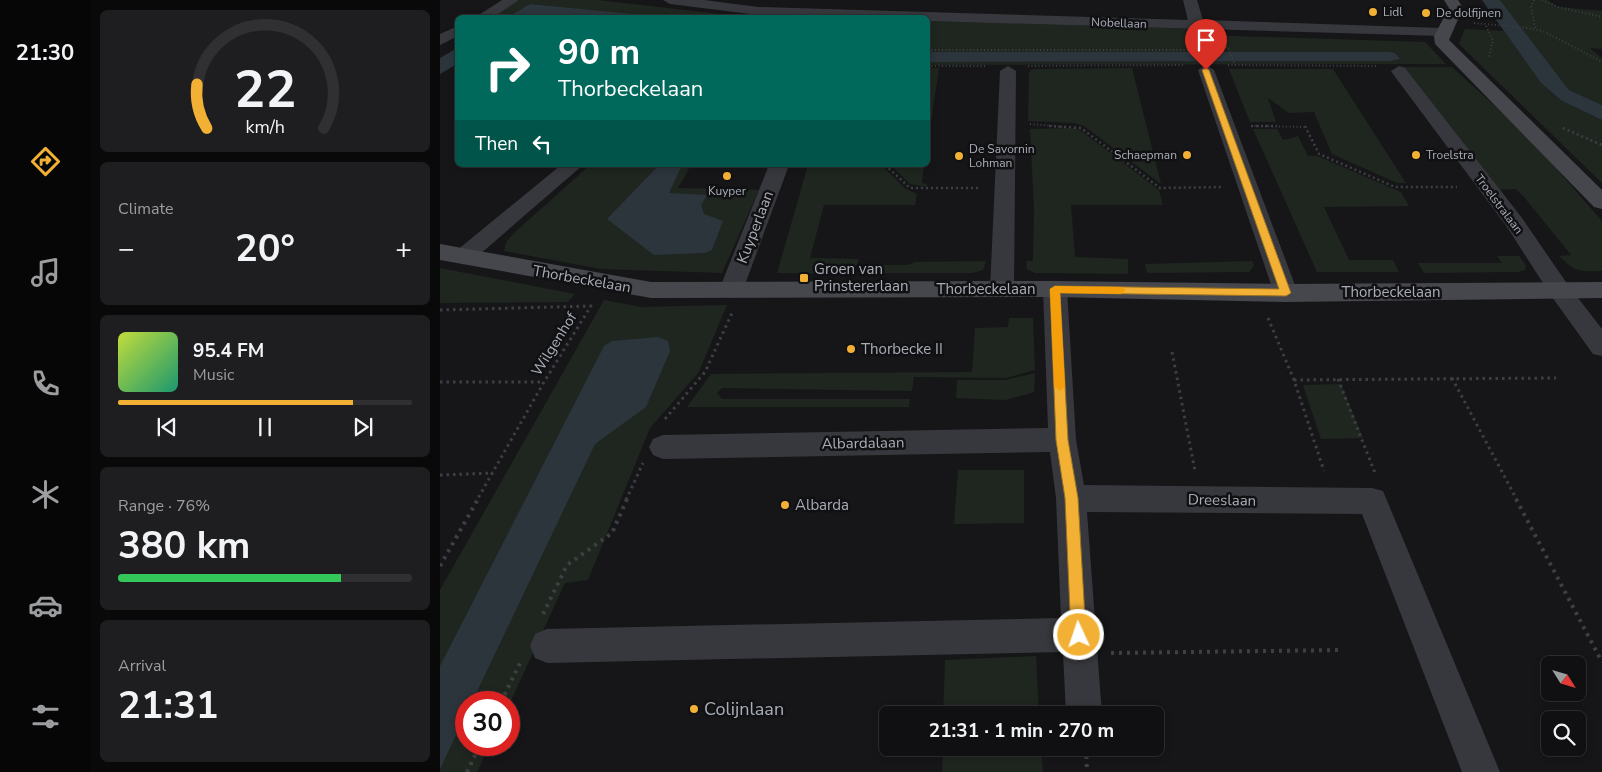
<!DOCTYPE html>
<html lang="en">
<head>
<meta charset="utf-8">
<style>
	body { margin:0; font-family:"Nunito Sans",sans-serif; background:#1e1e20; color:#f1f3f6; height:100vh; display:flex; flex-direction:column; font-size:19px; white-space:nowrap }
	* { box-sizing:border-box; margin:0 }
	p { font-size:16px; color:#9c9d9f }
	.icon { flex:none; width:28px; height:28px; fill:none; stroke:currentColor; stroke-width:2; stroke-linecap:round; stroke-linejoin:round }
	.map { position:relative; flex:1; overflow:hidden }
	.side { display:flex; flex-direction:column; gap:10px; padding:10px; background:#09090a; width:350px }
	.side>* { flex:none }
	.top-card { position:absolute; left:15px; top:15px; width:475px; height:152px; border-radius:8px; box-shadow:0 2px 8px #0003,0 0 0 1px #303032; background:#00695c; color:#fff; overflow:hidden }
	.needle { width:32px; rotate:127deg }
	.controls { position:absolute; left:1101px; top:656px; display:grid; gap:10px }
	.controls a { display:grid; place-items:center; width:45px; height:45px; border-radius:8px; background:#101012; box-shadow:0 2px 8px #0003,0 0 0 1px #303032; font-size:25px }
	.speed { position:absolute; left:15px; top:691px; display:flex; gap:10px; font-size:25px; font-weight:700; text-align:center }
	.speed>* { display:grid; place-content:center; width:65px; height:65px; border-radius:50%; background:#101012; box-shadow:0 2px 8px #0003,0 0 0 1px #303032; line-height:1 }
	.speed .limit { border:8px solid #d22; background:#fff; color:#111 }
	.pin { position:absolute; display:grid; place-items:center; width:42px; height:42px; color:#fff; margin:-51px -21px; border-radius:50% 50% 50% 0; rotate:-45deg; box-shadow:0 0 5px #0007 }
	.pin .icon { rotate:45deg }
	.me { position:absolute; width:55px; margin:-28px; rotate:357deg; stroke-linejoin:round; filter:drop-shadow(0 0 4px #0008) }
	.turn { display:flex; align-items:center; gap:18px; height:105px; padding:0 20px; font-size:22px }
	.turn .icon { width:65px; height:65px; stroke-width:2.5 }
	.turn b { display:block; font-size:35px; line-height:42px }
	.then { display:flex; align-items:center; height:48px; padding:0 20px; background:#0003; gap:10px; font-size:19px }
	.big { font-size:38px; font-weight:700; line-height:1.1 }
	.side .card { flex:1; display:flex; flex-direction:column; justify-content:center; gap:8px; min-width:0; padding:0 18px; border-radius:8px; background:#1e1e20 }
	.side .dial { align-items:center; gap:0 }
	.dial svg { height:130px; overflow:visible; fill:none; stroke:#303032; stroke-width:7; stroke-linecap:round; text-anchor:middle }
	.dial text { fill:#f1f3f6; stroke:none }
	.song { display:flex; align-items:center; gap:15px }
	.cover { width:60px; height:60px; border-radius:8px; background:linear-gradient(135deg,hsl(70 70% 55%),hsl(160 70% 35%)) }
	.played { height:5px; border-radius:2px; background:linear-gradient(90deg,#f2b134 80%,#303032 80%) }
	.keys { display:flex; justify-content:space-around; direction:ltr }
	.heat { display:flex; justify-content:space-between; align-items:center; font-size:28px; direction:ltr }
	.charge { height:8px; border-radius:4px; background:linear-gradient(90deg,#34c759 76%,#303032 0) }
	.trip { position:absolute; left:439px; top:706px; width:285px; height:50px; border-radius:8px; background:#101012; box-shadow:0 2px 8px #0003,0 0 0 1px #303032; font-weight:700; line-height:50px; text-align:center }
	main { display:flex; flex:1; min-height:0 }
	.dock { display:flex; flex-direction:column; width:90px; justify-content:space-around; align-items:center; background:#060607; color:#9c9d9f }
	.dock .icon { width:35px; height:35px }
	.dock .selected { color:#f2b134 }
	.dock b { font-size:22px; color:#f1f3f6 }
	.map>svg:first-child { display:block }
</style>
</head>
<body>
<main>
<nav class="dock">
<b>21:30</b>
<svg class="icon selected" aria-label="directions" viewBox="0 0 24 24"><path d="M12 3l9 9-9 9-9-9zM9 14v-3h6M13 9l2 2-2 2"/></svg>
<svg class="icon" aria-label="music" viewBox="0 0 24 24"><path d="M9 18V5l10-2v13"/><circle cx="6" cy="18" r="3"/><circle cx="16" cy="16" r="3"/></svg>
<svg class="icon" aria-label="phone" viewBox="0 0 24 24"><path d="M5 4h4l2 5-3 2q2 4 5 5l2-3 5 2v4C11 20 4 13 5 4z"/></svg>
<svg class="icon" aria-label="climate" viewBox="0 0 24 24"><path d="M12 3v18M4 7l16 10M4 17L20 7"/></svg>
<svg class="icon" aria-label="car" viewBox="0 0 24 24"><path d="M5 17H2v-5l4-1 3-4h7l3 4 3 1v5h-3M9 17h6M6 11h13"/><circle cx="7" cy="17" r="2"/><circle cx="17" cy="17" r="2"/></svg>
<svg class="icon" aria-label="filters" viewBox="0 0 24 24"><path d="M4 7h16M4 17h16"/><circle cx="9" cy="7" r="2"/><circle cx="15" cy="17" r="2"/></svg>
</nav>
<section class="side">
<div class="card dial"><svg viewBox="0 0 100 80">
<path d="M14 69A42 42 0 1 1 86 69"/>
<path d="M14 69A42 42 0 0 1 8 42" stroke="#f2b134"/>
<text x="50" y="56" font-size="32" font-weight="700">22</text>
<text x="50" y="72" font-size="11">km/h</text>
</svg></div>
<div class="card"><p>Climate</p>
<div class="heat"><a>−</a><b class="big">20°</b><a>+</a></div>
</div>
<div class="card">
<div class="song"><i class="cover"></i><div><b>95.4 FM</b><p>Music</p></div></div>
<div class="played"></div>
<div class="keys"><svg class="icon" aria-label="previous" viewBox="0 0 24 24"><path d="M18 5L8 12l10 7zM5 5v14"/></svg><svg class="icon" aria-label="pause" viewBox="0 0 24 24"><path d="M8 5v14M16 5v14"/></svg><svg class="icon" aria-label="next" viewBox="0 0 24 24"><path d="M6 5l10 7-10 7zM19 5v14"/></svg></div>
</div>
<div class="card"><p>Range · 76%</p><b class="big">380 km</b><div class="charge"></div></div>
<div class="card"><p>Arrival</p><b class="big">21:31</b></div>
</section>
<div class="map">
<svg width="1162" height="772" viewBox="0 0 1162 772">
	<rect width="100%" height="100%" fill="#161618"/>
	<path fill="#1e261f" d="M 78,0 L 158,0 L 280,14 L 284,17 L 214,17 L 91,4 L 68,17 L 47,18 Z
		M 1060,0 L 1107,0 L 1118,7 L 1162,11 L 1162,49 L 1150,48 L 1162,58 L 1162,105 L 1129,90 Z
		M 488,21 L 763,29 L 764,35 L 985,42 L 1006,64 L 488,65 L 488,62 L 951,61 L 959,59 L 949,52 L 488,52 Z
		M 1025,29 L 1064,31 L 1101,83 L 1122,101 L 1162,120 L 1162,183 L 1019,44 Z
		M 959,67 L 1012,67 L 1087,135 L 1162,221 L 1162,271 C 1140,272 1135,272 1119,256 L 1131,255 L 1084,197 L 1076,189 L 1055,190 Z
		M 488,68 L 499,68 L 488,144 Z
		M 692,68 L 721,184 L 644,126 L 633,123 L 588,121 L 589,73 L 592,69 Z
		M 789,69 L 893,69 L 966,183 L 957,183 L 892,154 L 874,112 L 849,113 L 828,98 L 836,122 L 810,122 Z
		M 634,128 L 640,130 L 719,190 L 723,205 L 631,205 L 635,257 L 688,259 L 688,274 L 595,273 L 587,269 L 586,261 L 593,261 L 594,208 L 590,129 Z
		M 813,129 L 837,129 L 843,140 L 858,136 L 868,156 L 877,156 L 961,192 L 969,206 L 884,207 L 909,260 L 953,260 L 959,272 L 877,272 Z
		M 150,165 L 251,165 L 238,188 L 319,190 L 282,273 L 161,269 L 64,251 L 66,242 L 74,233 Z
		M 368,165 L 441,165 L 466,189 L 477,194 L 475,205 L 384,205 L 370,258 L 419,259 L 414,274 L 337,273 Z
		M 451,165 L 484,165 L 482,183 L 487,184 L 486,187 L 470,184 Z
		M 1057,256 L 1079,256 L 1086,265 L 1085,270 L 1079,272 L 984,273 L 978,263 L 1062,263 Z
		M 546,261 L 543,270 L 532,273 L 437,273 L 439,265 L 467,265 L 476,262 Z
		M 812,261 L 814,266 L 809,272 L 707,273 L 705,264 Z
		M 0,269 L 0,268 L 135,294 L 128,302 L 0,303 Z
		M 164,300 L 201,307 L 287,305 L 259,372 L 210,428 L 148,580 L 125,583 L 69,705 L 69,702 L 26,702 L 26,745 L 50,745 L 37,772 L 0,772 L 0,590 Z
		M 569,318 L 593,318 L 595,370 L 566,378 L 474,377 L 472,391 L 282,388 L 277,393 L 282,399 L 470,399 L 469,407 L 247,407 L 271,374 L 532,372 L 535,328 L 568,327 Z
		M 595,373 L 594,392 L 566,400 L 516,398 L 517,380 L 565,380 Z
		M 901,384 L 923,438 L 881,439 L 863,385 Z
		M 518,470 L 584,470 L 584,523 L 514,524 Z
		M 596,656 L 599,715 L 503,715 L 505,660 Z
		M 503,748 L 601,748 L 603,772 L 502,772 Z"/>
	<path fill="#2c353c" d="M 1042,0 L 1060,0 L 1129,90 L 1162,105 L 1162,120 L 1122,101 L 1101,83 Z
		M 90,4 L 213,16 L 68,17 Z
		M 17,48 L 17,64 L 0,74 L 0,58 Z
		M 488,52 L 949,52 L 955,53 L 960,59 L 951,61 L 488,62 Z
		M 219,165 L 242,165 L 229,193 L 267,195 L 261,205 L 264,214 L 283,221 L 272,250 L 265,253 L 214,255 L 167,219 Z
		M 218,337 L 228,341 L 230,351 L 206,407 L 155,444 L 32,702 L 26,702 L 26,714 L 0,769 L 0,666 L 164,346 L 172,341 Z"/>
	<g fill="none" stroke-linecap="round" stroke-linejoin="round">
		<path stroke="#3d3f44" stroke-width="2" stroke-dasharray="1 2.5" stroke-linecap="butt" d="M 1094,0 L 1091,6 L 1095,28
			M 1102,0 L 1118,7 L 1162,17
			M 1034,23 L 1088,28 L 1105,32 L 1162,62
			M 1046,26 L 1053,41 L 1049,57
			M 786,47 L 788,47 L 795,65
			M 488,50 L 748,50 L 750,44
			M 788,65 L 937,66
			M 488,66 L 547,66
			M 588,66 L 744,65
			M 590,124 L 625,127
			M 811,126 L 866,127"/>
		<path stroke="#3d3f44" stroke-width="2.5" stroke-dasharray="2 3" stroke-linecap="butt" d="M 609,126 L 641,128 L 720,188 L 783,187
			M 811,126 L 837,126
			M 865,126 L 879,154 L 955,187 L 1017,187
			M 1123,128 L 1162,145
			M 445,165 L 470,188 L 540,188"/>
		<path stroke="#3d3f44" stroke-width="3" stroke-dasharray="2.5 4" stroke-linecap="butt" d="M 0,310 L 151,306 L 104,382 L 37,500
			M 828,318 L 854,380 L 884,471
			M 732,352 L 755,471
			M 1012,378 L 1077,500
			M 898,379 L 935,473
			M 854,380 L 1116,378
			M 0,382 L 103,382
			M 225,419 L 265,372 L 292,313
			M 0,475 L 53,473
			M 186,500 L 203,463"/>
		<path stroke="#3d3f44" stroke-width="4" stroke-dasharray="3 5" stroke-linecap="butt" d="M 1076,499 L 1162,662
			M 0,566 L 38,499
			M 103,614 L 127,565 L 172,533 L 187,499
			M 671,653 L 903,650
			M 61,702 L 80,663
			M 646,748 L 647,772
			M 27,772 L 40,745"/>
		<path fill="#37383d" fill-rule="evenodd" d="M 62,0 L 79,0 L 52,18 L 34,18 Z
			M 223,0 L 264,0 L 318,7 L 748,20 L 743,0 L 757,0 L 763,20 L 1001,28 L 1008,32 L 1001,36 L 488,21 L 488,18 L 318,15 L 230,4 Z
			M 18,26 L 18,36 L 0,45 L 0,34 Z
			M 766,65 L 774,70 L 858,293 L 854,299 L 846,301 L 838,299 L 834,293 L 758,70 Z
			M 568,66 L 576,71 L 574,289 L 570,295 L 562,297 L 554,295 L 550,289 L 560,71 Z
			M 959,66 L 965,68 L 1082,218 L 1128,285 L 1162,329 L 1162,356 L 1153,354 L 1112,297 L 1067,227 L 953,74 L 951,71 Z
			M 121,165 L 143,165 L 32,261 L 24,263 L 16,261 L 13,256 L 16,251 Z
			M 329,165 L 349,165 L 303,290 L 299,296 L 291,298 L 283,296 L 279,290 Z
			M 615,281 L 623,283 L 627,289 L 636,440 L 644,485 L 932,488 L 943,491 L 1060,772 L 1022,772 L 922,514 L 647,512 L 662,715 L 626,715 L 623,652 L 107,663 L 95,658 L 90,646 L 95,634 L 107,629 L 621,618 L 616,498 L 610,452 L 223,459 L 213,455 L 209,447 L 213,439 L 223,435 L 608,428 L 603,289 L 607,283 Z"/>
		<path fill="#45474d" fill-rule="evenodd" d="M 1004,0 L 1018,0 L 1023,8 L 1009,40 L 1162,190 L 1162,209 L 1154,207 L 995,44 L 994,36 L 1009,8 Z
			M 0,244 L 211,282 L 615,281 L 846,284 L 1162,282 L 1162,298 L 846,302 L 615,297 L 211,298 L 0,260 Z"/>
	</g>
	<path fill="#f2b134" stroke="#9d7322" d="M 766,68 L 769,70 L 851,293 L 846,296 L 620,293 L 628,440 L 638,498 L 646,635 L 644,640 L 639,643 L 634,640 L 631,635 L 625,498 L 616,440 L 610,289 L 615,286 L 839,289 L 762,70 Z"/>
	<path fill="#f59e0b" d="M 615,286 L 681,287 L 686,290 L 681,294 L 620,293 L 625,386 L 620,391 L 614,386 L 610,289 Z"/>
	<g fill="#f2b134" stroke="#111113" stroke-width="2">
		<circle cx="933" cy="12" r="5"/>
		<circle cx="986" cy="13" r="5"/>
		<circle cx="747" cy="155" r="5"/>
		<circle cx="976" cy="155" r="5"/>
		<circle cx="519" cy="156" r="5"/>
		<circle cx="287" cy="176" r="5"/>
		<rect x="359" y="273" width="10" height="10" rx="2.5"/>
		<circle cx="411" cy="349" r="5"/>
		<circle cx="345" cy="505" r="5"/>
		<circle cx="254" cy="709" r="5"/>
	</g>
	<g text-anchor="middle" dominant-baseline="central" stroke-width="5" stroke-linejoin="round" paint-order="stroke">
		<g font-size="12" fill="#a8adb8" stroke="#111113" text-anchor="start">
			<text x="943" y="12">Lidl</text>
			<text x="996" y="13">De dolfijnen</text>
			<text x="529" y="149">De Savornin<tspan x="529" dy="14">Lohman</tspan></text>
			<text x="737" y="155" text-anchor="end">Schaepman</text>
			<text x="986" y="155">Troelstra</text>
			<text x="287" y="191" text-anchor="middle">Kuyper</text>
		</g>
		<g font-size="12" fill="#a8adb8" stroke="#111113">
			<text transform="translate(679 23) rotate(2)">Nobellaan</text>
			<text transform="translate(1059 204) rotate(53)">Troelstralaan</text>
		</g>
		<g font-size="15" fill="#a8adb8" stroke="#111113">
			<text transform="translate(315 227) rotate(-69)">Kuyperlaan</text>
			<text transform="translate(142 279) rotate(10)">Thorbeckelaan</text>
			<text x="546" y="289">Thorbeckelaan</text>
			<text x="951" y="292">Thorbeckelaan</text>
			<text transform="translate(114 344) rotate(-58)">Wilgenhof</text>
			<text transform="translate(423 443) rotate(-1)">Albardalaan</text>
			<text transform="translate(782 500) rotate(1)">Dreeslaan</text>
		</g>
		<g font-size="15" fill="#a8adb8" stroke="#111113" text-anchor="start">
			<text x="374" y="269">Groen van<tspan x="374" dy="17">Prinstererlaan</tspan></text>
			<text x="421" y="349">Thorbecke II</text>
			<text x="355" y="505">Albarda</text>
		</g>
		<g font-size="18" fill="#a8adb8" stroke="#111113" text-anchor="start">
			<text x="264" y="709">Colijnlaan</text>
		</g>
	</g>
</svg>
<div class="controls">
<a><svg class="needle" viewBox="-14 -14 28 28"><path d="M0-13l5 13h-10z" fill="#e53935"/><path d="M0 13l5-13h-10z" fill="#9c9d9f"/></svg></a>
<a><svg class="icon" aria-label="search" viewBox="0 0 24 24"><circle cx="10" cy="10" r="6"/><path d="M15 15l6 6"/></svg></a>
</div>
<div class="speed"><div class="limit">30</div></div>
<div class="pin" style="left:766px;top:70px;background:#d93025"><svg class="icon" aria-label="arrive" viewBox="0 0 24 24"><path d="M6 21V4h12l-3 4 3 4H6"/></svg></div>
<svg class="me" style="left:639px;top:635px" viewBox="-20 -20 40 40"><circle r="17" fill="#f2b134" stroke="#fff" stroke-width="3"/><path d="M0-11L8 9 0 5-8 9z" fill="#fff"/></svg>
<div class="trip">21:31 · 1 min · 270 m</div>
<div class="top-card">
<div class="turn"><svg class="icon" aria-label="right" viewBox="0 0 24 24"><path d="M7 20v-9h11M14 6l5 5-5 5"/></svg><div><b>90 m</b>Thorbeckelaan</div></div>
<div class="then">Then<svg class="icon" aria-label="left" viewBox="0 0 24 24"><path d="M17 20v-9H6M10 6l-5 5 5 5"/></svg></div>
</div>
</div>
</main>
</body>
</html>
